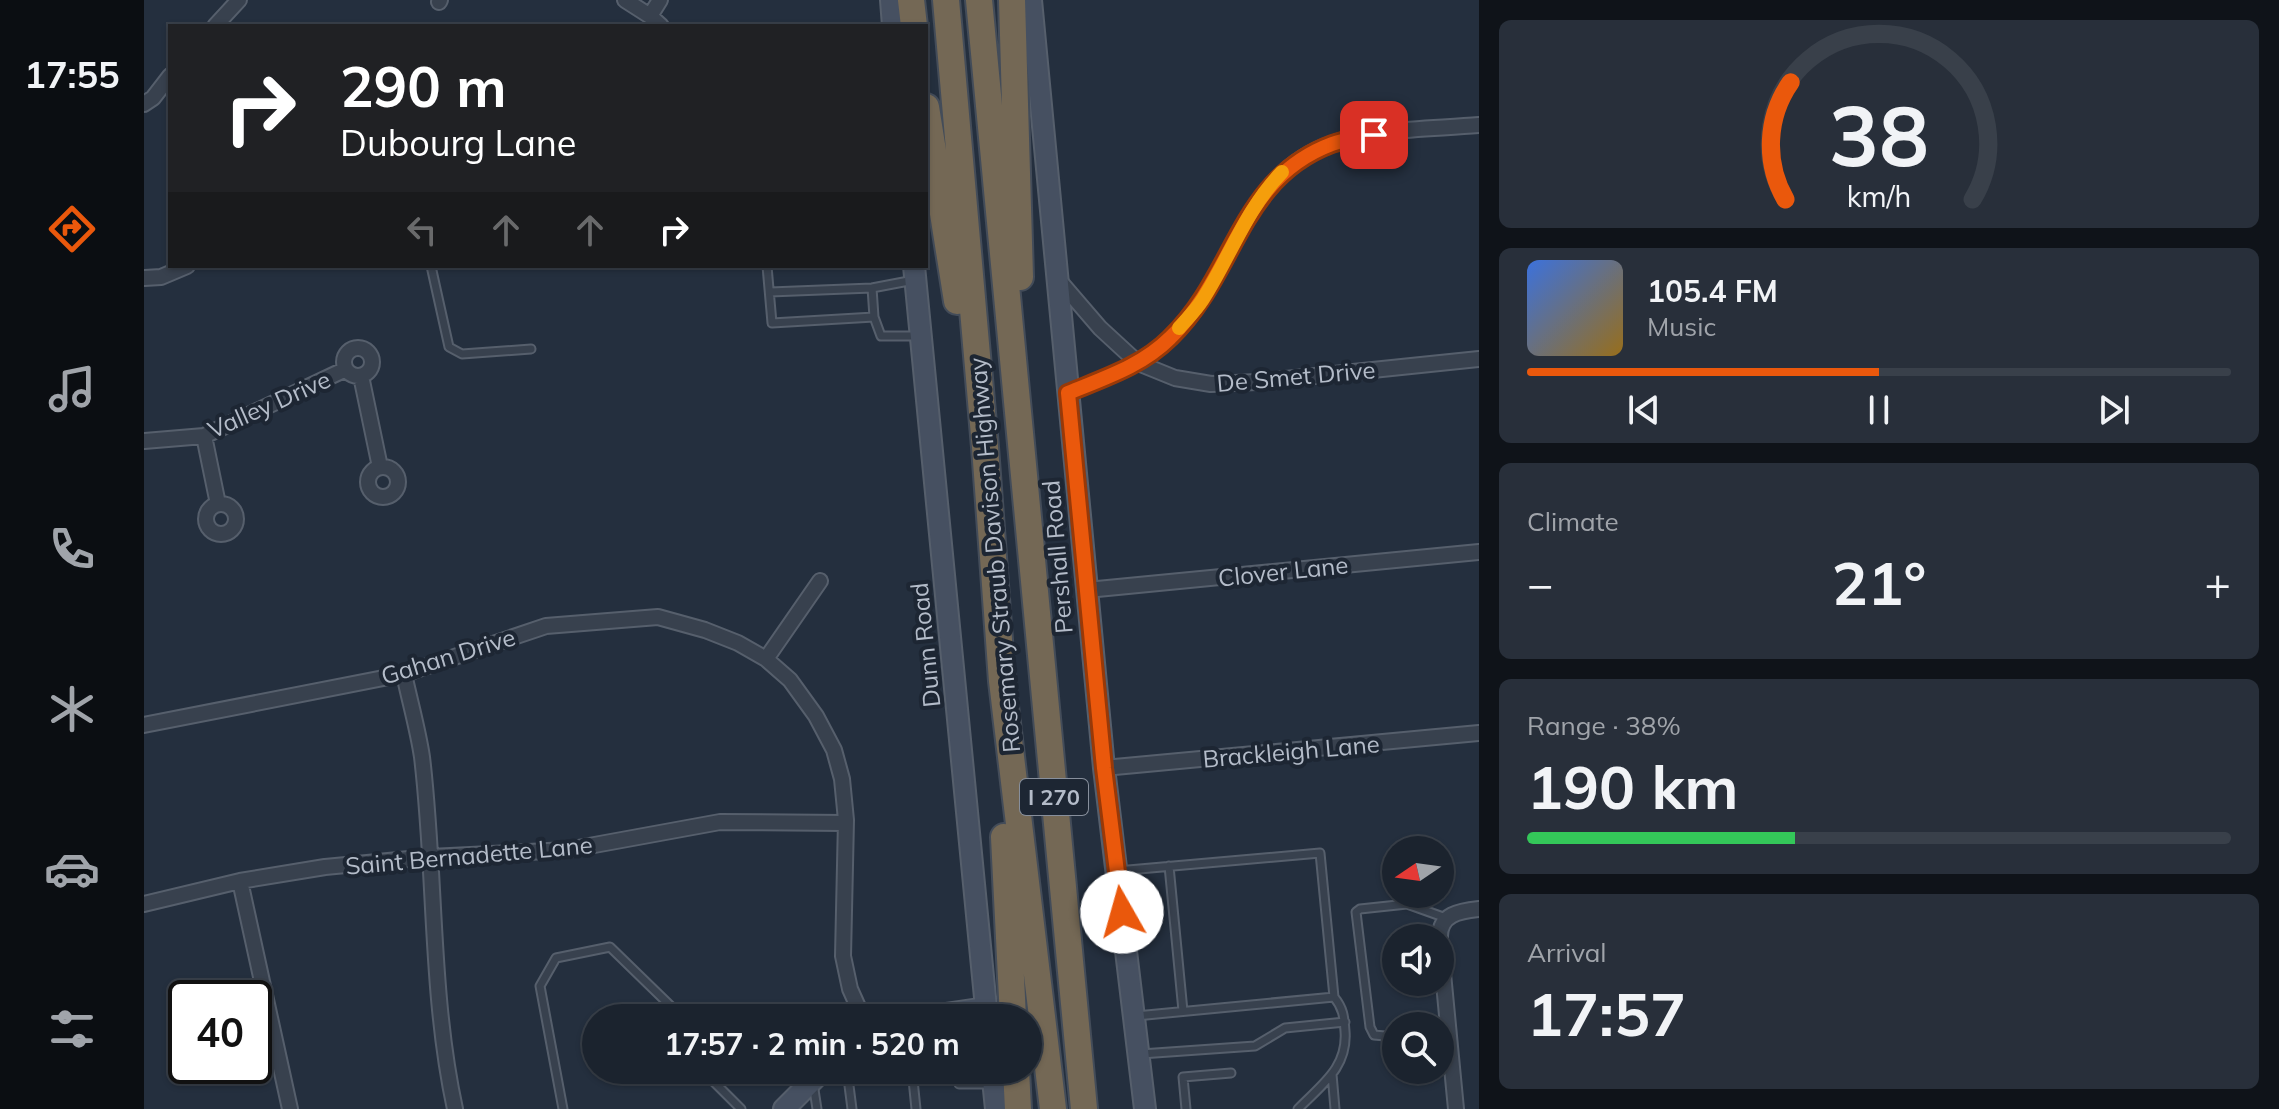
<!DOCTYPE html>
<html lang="en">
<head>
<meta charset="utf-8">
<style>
	body { margin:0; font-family:Mulish,sans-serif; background:#282f3a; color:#f1f3f6; height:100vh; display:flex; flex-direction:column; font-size:30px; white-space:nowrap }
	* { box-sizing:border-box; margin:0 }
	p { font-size:26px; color:#a0a4aa }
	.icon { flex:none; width:44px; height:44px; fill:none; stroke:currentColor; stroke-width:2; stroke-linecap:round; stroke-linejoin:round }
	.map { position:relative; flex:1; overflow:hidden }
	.side { display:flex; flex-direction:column; gap:20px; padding:20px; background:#0f1319; width:800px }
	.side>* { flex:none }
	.banner { position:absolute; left:24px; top:24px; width:760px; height:244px; border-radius:0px; box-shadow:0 2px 6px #0004,0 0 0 2px #39404a; background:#202124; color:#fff; overflow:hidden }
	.needle { width:52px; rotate:257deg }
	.fabs { position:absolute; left:1238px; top:836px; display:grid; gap:16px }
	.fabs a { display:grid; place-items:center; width:72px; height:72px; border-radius:50%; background:#1b232e; box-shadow:0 2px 6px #0004,0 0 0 2px #39404a; font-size:40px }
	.speed { position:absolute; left:24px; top:980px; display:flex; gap:16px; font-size:40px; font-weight:700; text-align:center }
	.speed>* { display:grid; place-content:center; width:104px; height:104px; border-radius:50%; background:#1b232e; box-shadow:0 2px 6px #0004,0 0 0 2px #39404a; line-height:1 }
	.speed .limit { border:4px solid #111; border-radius:12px; background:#fff; color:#111 }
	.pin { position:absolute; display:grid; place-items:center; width:68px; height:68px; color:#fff; margin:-34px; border-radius:16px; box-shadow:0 4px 12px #0006 }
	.me { position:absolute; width:88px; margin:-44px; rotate:353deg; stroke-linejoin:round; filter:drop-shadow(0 0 6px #0008) }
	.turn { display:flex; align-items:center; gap:28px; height:168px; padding:0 40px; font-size:36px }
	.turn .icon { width:104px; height:104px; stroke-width:2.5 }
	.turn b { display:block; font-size:56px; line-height:68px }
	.lanes { display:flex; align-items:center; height:76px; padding:0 40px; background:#0003; justify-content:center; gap:40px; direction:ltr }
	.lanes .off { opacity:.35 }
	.big { font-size:60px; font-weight:700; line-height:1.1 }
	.side .tile { flex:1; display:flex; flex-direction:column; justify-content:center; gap:12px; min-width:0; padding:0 28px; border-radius:12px; background:#282f3a }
	.side .dial { align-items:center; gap:0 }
	.dial svg { height:208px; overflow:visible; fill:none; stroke:#39404a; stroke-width:7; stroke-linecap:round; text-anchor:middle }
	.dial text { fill:#f1f3f6; stroke:none }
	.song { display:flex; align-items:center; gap:24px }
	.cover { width:96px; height:96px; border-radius:12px; background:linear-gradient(135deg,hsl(220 70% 55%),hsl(40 70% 35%)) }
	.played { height:8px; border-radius:4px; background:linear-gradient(90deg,#ea580c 50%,#39404a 50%) }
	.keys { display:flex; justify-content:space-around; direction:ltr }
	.heat { display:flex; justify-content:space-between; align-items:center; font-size:44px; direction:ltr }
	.charge { height:12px; border-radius:6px; background:linear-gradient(90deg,#34c759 38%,#39404a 0) }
	.trip { position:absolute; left:438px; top:1004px; width:460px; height:80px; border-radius:40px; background:#1b232e; box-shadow:0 2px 6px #0004,0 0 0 2px #39404a; font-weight:700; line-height:80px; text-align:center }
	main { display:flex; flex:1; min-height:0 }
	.tab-bar { display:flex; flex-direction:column; width:144px; justify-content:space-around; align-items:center; background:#0b0e12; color:#a0a4aa }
	.tab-bar .icon { width:56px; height:56px }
	.tab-bar .current { color:#ea580c }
	.tab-bar b { font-size:36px; color:#f1f3f6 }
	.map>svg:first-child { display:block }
</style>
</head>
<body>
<main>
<nav class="tab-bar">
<b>17:55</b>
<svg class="icon current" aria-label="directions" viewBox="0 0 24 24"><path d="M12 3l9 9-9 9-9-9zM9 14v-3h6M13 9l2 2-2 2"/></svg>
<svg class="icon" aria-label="music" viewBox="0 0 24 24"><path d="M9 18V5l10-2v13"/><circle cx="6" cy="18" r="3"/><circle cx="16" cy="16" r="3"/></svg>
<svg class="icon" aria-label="phone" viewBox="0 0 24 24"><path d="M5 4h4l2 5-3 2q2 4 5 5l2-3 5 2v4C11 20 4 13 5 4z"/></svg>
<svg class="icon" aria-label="climate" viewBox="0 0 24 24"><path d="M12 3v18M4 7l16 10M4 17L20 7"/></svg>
<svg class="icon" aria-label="car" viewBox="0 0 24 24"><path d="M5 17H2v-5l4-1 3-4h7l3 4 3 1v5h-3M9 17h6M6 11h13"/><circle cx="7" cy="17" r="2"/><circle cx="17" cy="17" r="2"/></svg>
<svg class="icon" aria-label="filters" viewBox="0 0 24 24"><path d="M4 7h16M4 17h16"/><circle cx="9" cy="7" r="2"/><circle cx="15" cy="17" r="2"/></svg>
</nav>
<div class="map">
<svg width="1335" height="1109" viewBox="0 0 1335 1109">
	<rect width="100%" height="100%" fill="#242f3e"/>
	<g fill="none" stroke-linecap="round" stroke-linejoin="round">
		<g stroke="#565f6c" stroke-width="11">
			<path id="lane" d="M 287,266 L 305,347 L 318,354 L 387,349
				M 623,266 L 628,323 L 730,317
				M 728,288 L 730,317 L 737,336 L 774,336
				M 626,292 L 728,288 L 770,280
				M 1025,866 L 1039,1011
				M 973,871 L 1176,853 L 1190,997 L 992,1016
				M 1252,1037 L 1230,1035 L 1226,1027 L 1212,912 L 1216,909 L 1263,904 L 1302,918
				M 997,1054 L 1111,1046 L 1141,1028 L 1201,1022
				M 558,1070 L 597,1109
				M 703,1070 L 708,1109
				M 768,1070 L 772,1109
				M 814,1070 L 815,1084 L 847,1084
				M 1188,1074 L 1191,1109
				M 669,1083 L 673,1109
				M 419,1109 L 396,986 L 412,958 L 466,947 L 539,1018
				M 1042,1109 L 1039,1077 L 1087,1073
				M 1154,1109 C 1177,1085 1204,1068 1201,1031 C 1200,1016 1199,1008 1190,997"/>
		</g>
		<g stroke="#565f6c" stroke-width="18">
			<path id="street" d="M 481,0 L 506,16 L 517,26
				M 295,2 L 296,0
				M 506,16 L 516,0
				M 71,26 L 95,0
				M 0,104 L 9,98 L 26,76
				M 0,278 L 17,277 L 43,266
				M 913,278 L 956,328 L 994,363 L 1031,378 L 1067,384 L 1113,382 L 1335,359
				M200 362a14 14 0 1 1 28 0a14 14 0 1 1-28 0Z
				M 217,376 L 236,467
				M 924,393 C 960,378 996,366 1025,339 C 1092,278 1095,174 1190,143 C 1233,128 1290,129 1335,125
				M 60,436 L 74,504
				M 0,441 L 60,436 L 202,369
				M224 482a15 15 0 1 1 30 0a15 15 0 1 1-30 0Z
				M62 519a15 15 0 1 1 30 0a15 15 0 1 1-30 0Z
				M 943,590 L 1335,552
				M 622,659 L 676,581
				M 260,674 C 266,702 274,730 278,757 C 292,874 286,994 311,1109
				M 0,725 L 260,674 L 402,626 L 514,617 L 561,630 L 594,643 L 622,659 L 646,680 L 672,716 L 690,750 L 698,779 L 702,820 L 699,956 L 706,989 L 719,1018
				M 960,768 L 1335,733
				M 96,881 L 146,1109
				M 0,904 L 96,881 L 181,867 L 286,857 L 423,850 L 576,822 L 700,823
				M 1296,938 C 1295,914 1316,911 1335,909
				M 1296,942 L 1312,1109"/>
		</g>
		<g stroke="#565f6c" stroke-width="24">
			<path id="secondary" d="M 747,0 L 749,26
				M 887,0 L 960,768 L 1001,1109
				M 770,266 L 843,1018
				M 774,1018 L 842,1008
				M 848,1070 L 852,1109
				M 640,1109 L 679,1070"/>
		</g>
		<g stroke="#434c59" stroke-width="30">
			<path id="highway" d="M 767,0 L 770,26
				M 802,0 L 841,447 L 858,681 L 909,1109
				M 835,0 L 940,1109
				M 868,0 L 876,277
				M 782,107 L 813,301
				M 860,837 L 869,1018
				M 872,1070 L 874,1109"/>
		</g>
		<use href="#lane" stroke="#38414e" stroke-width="7"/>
		<use href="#street" stroke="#38414e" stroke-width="14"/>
		<use href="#secondary" stroke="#465061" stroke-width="20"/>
		<use href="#highway" stroke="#746855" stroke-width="26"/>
	</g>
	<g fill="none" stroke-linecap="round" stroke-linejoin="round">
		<g stroke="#983908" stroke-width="20">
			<path id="route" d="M 978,912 L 960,768 L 924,393 C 960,378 998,366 1026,338 C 1092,275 1094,179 1188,144 C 1201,139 1216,138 1230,135"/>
		</g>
		<use href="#route" stroke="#ea580c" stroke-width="14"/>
		<path stroke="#f59e0b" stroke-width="14" d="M 1035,328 C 1043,319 1052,310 1059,299 C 1086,257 1102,209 1138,172"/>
	</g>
	<g text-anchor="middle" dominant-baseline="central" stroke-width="8" stroke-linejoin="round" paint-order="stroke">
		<rect fill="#1d2633" stroke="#878f9c" stroke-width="2" x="876" y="779" width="68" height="36" rx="6"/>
		<g font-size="22" font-weight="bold" fill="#b4bcc9">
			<text x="910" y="797">I 270</text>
		</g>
		<g font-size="24" fill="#b4bcc9" stroke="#1d2633">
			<text transform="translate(1152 376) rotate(-5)">De Smet Drive</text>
			<text transform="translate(125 404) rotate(-24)">Valley Drive</text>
			<text transform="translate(850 555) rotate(-95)">Rosemary Straub Davison Highway</text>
			<text transform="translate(913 557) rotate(-95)">Pershall Road</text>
			<text transform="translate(1139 571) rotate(-6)">Clover Lane</text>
			<text transform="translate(781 645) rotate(-96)">Dunn Road</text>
			<text transform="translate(304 656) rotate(-17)">Gahan Drive</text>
			<text transform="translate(1147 751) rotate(-5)">Brackleigh Lane</text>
			<text transform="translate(325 855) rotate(-5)">Saint Bernadette Lane</text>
		</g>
	</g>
</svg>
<div class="fabs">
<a><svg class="needle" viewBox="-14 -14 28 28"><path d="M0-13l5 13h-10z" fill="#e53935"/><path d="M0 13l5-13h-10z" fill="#a0a4aa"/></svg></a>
<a><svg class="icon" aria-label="sound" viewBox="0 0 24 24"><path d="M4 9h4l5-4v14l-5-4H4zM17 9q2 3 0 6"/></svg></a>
<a><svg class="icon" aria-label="search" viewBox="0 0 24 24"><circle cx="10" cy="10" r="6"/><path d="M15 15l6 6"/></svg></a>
</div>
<div class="speed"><div class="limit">40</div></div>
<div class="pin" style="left:1230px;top:135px;background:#d93025"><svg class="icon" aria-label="arrive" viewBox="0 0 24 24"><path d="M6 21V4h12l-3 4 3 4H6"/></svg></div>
<svg class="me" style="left:978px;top:912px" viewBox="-20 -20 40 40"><circle r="19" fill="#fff"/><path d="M0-13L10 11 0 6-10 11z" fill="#ea580c"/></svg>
<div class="trip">17:57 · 2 min · 520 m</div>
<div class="banner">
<div class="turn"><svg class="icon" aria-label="right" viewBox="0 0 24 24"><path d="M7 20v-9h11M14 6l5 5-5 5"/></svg><div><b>290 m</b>Dubourg Lane</div></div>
<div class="lanes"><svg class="icon off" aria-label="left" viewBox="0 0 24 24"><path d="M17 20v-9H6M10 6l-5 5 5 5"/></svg><svg class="icon off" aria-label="ahead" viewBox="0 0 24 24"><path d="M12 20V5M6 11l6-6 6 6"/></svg><svg class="icon off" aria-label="ahead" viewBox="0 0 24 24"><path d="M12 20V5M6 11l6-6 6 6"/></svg><svg class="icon" aria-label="right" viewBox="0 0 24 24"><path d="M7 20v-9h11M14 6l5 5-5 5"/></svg></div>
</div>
</div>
<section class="side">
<div class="tile dial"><svg viewBox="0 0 100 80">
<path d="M14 69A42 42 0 1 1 86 69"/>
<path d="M14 69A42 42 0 0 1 16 24" stroke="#ea580c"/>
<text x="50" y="56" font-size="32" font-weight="700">38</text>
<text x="50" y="72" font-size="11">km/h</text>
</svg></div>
<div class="tile">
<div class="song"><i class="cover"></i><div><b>105.4 FM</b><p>Music</p></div></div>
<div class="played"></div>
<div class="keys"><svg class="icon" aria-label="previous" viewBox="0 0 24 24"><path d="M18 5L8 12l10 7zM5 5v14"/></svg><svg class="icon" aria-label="pause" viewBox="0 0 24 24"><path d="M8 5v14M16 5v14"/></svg><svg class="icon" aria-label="next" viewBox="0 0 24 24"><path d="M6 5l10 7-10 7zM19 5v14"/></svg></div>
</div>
<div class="tile"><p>Climate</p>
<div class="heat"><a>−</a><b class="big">21°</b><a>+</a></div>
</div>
<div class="tile"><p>Range · 38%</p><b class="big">190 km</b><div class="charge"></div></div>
<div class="tile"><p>Arrival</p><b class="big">17:57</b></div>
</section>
</main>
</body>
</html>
